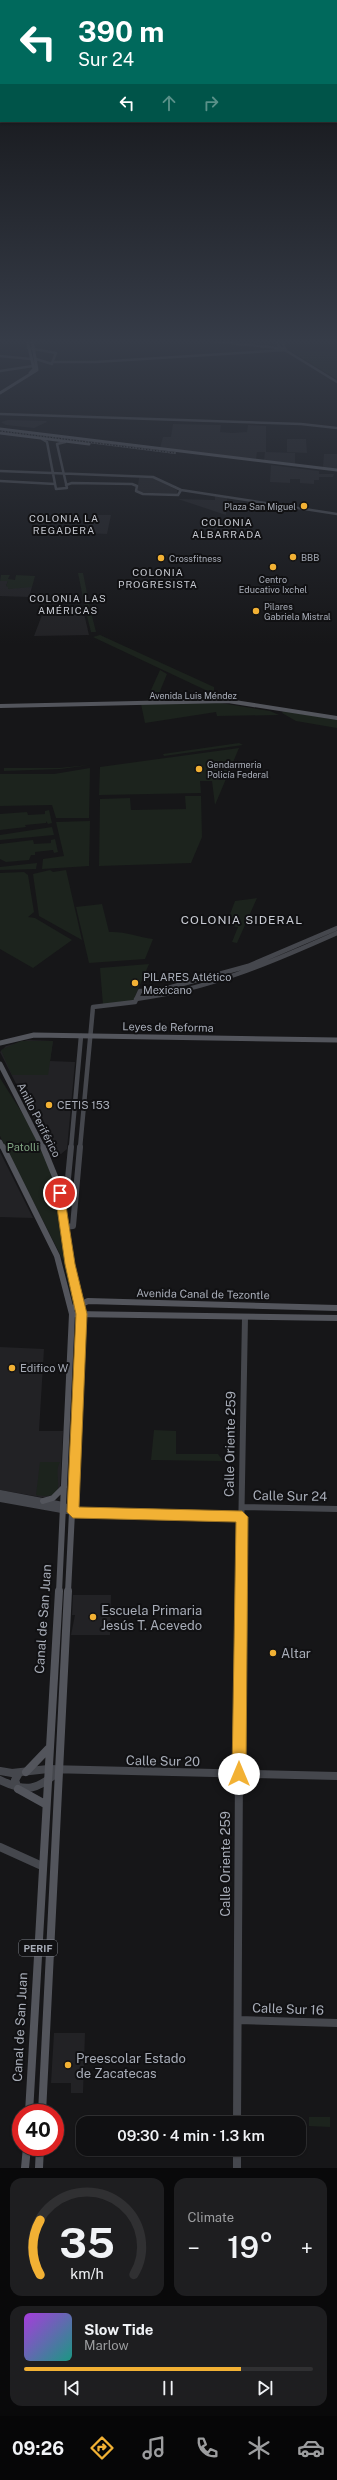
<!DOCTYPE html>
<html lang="en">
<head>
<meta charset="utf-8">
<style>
	body { margin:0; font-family:"Public Sans",sans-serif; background:#1e1e20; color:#f1f3f6; height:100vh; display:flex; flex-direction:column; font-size:15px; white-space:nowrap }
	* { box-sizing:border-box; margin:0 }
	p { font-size:13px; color:#9c9d9f }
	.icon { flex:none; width:22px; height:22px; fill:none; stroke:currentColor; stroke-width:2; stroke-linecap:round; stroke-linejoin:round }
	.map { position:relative; height:2168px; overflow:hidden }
	.panel { display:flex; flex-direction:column; gap:10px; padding:10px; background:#09090a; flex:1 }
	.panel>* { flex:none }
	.guide { position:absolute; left:0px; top:0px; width:337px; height:122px; box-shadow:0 1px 3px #0004,0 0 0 1px #303032; background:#00695c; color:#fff; overflow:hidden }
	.speed { position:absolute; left:12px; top:2104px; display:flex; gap:8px; font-size:20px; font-weight:700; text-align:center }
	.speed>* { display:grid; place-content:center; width:52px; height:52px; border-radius:50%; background:#101012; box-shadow:0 1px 3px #0004,0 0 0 1px #303032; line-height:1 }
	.speed .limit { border:6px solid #d22; background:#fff; color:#111 }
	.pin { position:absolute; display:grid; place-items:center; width:34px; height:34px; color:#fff; margin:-17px; border:2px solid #fff; border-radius:50%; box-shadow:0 1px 4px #0007 }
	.me { position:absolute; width:44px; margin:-22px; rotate:0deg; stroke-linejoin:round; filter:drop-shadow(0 0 3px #0008) }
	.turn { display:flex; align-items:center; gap:14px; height:84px; padding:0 12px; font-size:18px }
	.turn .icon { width:52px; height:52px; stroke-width:2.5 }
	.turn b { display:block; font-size:28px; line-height:34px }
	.lanes { display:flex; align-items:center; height:38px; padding:0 12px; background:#0003; justify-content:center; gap:20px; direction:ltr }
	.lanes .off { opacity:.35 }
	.big { font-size:30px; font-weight:600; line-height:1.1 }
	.panel .card { flex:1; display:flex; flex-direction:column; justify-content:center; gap:6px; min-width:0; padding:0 14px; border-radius:12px; background:#1e1e20 }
	.panel .dial { align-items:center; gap:0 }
	.dial svg { height:104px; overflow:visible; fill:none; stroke:#303032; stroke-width:7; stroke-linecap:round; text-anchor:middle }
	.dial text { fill:#f1f3f6; stroke:none }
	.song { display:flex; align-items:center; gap:12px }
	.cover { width:48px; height:48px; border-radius:6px; background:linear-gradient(135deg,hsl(280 70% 55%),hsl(170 70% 35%)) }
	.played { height:4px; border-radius:2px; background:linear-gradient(90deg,#f2b134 75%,#303032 75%) }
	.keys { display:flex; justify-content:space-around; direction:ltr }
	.heat { display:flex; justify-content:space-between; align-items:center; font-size:22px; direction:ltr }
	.panel .tiles { flex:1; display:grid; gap:10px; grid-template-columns:1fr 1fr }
	.card:last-child { grid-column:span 2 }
	.trip { position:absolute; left:76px; top:2116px; width:230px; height:40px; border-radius:12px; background:#101012; box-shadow:0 1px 3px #0004,0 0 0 1px #303032; font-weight:600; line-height:40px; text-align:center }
	.tabs { display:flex; height:64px; justify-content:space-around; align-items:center; background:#060607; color:#9c9d9f }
	.tabs .icon { width:28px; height:28px }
	.tabs .active { color:#f2b134 }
	.tabs b { font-size:18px; color:#f1f3f6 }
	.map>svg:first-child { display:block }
</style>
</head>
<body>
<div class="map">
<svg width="337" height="2168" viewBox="0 0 337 2168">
	<rect width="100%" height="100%" fill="#161618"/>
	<path fill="#222225" d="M 8,420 L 46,421 L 47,422 L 34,428 L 6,425 L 1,422 Z
		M 173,424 L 221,425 L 220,432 L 232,433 L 247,432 L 248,425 L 266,426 L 266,452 L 295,453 L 295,464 L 264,460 L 265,452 L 257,452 L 256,459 L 160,448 L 163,437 L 171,437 Z
		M 287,439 L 306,439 L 307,453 L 287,452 Z
		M 324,454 L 337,454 L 337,469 L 323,467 Z
		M 271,465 L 319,471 L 319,474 L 334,474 L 333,477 L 319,477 L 319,480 L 314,480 L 314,484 L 300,483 L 300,479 L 290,479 L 290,483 L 270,482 Z
		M 139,478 L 153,478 L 177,490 L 177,494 L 144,493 L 137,491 Z
		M 215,496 L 227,498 L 226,515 L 178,499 L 215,500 Z
		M 91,515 L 111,515 L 107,534 L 86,533 Z
		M 0,581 L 8,581 L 6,586 L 32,587 L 29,597 L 0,596 Z
		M 45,607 L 83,609 L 89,635 L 34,636 Z
		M 28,1040 L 53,1041 L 50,1061 L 75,1062 L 67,1149 L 61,1154 L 54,1154 L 50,1151 L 0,1052 L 6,1046 Z
		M 0,1152 L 33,1218 L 0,1217 Z
		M 0,1347 L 44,1349 L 39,1431 L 63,1431 L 60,1487 L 46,1498 L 0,1490 Z
		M 73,1595 L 111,1595 L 110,1635 L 71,1635 L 75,1615 L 72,1615 Z
		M 54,2033 L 85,2033 L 83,2093 L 71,2093 L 71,2083 L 51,2083 Z"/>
	<path fill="#1c231d" d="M 289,350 L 337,352 L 337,379 Z
		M 78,573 L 83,573 L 89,603 L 84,603 Z
		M 1,575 L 10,575 L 8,579 L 15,580 L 16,575 L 35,576 L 32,587 L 8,589 L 8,587 L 6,586 L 8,581 L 0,581 Z
		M 84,604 L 89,604 L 96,632 L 91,632 Z
		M 100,635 L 214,687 L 214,694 L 93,637 Z
		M 160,670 L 167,674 L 158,696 L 159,699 L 147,699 Z
		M 221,703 L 270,711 L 279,715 L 217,716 L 216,712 L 145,723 L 141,704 Z
		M 283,711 L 337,720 L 337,728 L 296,721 L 282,713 Z
		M 239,743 L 243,745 L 164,756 L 163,754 Z
		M 239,748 L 215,805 L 212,781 L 200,781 L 201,793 L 99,795 L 100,767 Z
		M 90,765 L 60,769 L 4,771 L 4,768 L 59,768 Z
		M 90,768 L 89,818 L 56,818 L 52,805 L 0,806 L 0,774 L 54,774 Z
		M 185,796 L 201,796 L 202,837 L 191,863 L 99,866 L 100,799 L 130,798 L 131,810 L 186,809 Z
		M 49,810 L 52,823 L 48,824 L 46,821 L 46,823 L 25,825 L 26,827 L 0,830 L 0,814 L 27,812 L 28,815 L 45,814 L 45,811 Z
		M 90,821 L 89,866 L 42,869 L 43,859 L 64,856 L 56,822 Z
		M 52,827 L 54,835 L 0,840 L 0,835 Z
		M 55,839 L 58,852 L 54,853 L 53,850 L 35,852 L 35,855 L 31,855 L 29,860 L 6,862 L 0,859 L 0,844 L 33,840 L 34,844 L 51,843 L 51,840 Z
		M 37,863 L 36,869 L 0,870 L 0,867 Z
		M 50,870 L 53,872 L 66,870 L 82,940 L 39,916 L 33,874 Z
		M 24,872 L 28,875 L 34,912 L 28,917 L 35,918 L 72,940 L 33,968 L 0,949 L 0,873 Z
		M 257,898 L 237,943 L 232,942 L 238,927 L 226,925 L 235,901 Z
		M 102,904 L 109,932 C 124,931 138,937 153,939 L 145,959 L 89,963 L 76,907 Z
		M 149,964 L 133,1001 L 103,1005 L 100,968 Z
		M 21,1041 L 53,1041 L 48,1075 L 12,1075 L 1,1050 Z
		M 0,1078 L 29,1124 L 45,1157 L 56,1188 L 66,1263 L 76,1301 L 73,1306 L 63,1260 L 0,1136 Z
		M 154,1430 L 176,1431 L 176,1454 L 218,1454 L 223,1461 L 151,1460 Z
		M 40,1462 L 60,1462 C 51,1476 72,1501 36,1495 Z
		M 309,2117 L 330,2117 L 330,2127 L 309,2126 Z"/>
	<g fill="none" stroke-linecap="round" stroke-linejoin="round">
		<path stroke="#45474d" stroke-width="2.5" d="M 201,340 L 278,348
			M 275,340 L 280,347 L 337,382
			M 281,340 L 286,350
			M 28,348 L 56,353 L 52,363
			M 0,356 L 31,359
			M 36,359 L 52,364
			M 54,362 L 95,362 L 286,350
			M 0,371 L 33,366
			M 0,414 L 301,424 L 337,428
			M 42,439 L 47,442 L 56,489 L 67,488 L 57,444 L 65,442
			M 0,471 L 153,477 L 181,490
			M 0,481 L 55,484
			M 66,485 L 72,483 L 132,484 L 137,486 L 136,491 L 143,494 L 178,495 L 181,490
			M 181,490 L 337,514"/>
		<path stroke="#45474d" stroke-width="4.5" d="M 136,999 C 207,990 272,962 337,933
			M 71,1148 L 81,1036
			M 80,1148 L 93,1007 L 135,1002 L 140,991 L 157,991 L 248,966 L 337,928"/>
		<path stroke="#45474d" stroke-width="6" d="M 71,1147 L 67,1189 L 68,1195 L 75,1196
			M 65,1227 L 73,1226 L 80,1147
			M 0,1493 L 63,1505 L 72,1511
			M 0,1499 L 73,1512 L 242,1517
			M 242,1507 L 337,1509
			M 240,1592 L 245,1317"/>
		<path stroke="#45474d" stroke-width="8" d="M 0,1771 L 12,1773 L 48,1769 L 337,1776
			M 0,1780 C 27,1793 37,1790 59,1771
			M 18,1789 L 15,1780 L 19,1773
			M 0,1847 L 42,1866
			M 238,2020 L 337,2023
			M 237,2123 L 240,1591
			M 237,2149 L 237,2168"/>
		<path stroke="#53555c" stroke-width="3" d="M 27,340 L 34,369 L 30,373
			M 0,393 L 37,370 L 32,340
			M 0,429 L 337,470
			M 0,433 L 89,444"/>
		<path stroke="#53555c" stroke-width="4" d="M 0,706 L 228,701 L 337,718"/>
		<path stroke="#53555c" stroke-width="5" d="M 0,1043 L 34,1035 L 337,1040
			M 0,1064 L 43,1148
			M 0,1142 L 3,1148"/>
		<path stroke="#53555c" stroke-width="6" d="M 3,1147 L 57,1256 L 72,1314 L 59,1592
			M 43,1147 L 56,1179 L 70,1264 L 82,1313 L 68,1592
			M 71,1309 L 88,1301 L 337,1308
			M 72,1314 L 337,1318
			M 43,1501 L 53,1498 L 64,1487"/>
		<path stroke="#53555c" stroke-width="8" d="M 26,1772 L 48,1749
			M 18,1789 L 45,1804
			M 29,2113 L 59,1591
			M 42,2113 L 68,1591
			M 25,2168 L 27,2147
			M 39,2168 L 40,2147"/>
		<g stroke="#4a4c52" stroke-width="2">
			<path id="rail" d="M 0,431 L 175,453"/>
		</g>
		<use href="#rail" stroke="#111113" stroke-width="1" stroke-dasharray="1.5" stroke-linecap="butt"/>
	</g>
	<linearGradient id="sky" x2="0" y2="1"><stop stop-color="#0c0c0d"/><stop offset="0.53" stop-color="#363c48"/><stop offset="1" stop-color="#363c48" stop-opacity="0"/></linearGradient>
	<rect width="337" height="644" fill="url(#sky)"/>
	<path fill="#f2b134" stroke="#9d7322" d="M 60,1189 L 64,1193 L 75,1264 L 87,1314 L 79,1507 L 242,1511 L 248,1517 L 246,1774 L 244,1778 L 239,1780 L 234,1778 L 232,1774 L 236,1522 L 73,1518 L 67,1512 L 76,1314 L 65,1264 L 55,1193 Z"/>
	<g fill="#f2b134" stroke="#111113" stroke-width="1.5">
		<circle cx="304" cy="506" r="4"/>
		<circle cx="293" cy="557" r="4"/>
		<circle cx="161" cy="558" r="4"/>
		<circle cx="273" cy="567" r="4"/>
		<circle cx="256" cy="611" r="4"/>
		<circle cx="199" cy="769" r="4"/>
		<circle cx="135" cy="983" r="4"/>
		<circle cx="49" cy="1105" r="4"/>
		<circle cx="12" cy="1368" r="4"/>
		<circle cx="93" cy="1617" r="4"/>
		<circle cx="273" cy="1653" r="4"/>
		<circle cx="68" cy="2065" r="4"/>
	</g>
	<g text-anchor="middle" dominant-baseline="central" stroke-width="4" stroke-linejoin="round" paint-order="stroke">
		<g font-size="9" fill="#a8adb8" stroke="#111113" text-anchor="start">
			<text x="296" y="506" text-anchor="end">Plaza San Miguel</text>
			<text x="301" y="557">BBB</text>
			<text x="169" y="558">Crossfitness</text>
			<text x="273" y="579" text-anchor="middle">Centro<tspan x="273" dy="10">Educativo Ixchel</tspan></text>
			<text x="264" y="606">Pilares<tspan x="264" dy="10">Gabriela Mistral</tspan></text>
			<text x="207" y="764">Gendarmeria<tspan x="207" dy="10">Policía Federal</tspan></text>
		</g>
		<g font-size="9" fill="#a8adb8" stroke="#111113">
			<text x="193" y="695">Avenida Luis Méndez</text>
		</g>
		<g font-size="10" letter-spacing="1" fill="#c9ccd4" stroke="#111113">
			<text x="64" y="518">COLONIA LA<tspan x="64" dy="12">REGADERA</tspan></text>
			<text x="227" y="522">COLONIA<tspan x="227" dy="12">ALBARRADA</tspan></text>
			<text x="158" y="572">COLONIA<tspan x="158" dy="12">PROGRESISTA</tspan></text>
			<text x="68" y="598">COLONIA LAS<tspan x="68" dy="12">AMÉRICAS</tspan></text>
		</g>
		<rect fill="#111113" stroke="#7b7e86" stroke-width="1" x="19" y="1940" width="38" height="16" rx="3"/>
		<g font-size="10" font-weight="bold" fill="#a8adb8">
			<text x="38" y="1948">PERIF</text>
		</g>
		<g font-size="11" fill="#a8adb8" stroke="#111113" text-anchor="start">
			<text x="143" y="977">PILARES Atlético<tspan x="143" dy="13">Mexicano</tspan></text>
			<text x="57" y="1105">CETIS 153</text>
			<text x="20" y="1368">Edifico W</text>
		</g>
		<g font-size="11" fill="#a8adb8" stroke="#111113">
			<text transform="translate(168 1027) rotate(1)">Leyes de Reforma</text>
			<text transform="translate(39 1120) rotate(63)">Anillo Periférico</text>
			<text transform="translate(203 1294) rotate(1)">Avenida Canal de Tezontle</text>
		</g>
		<g font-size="11" fill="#7fa381" stroke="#111113">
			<text x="23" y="1147">Patolli</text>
		</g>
		<g font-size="12" letter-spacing="1" fill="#c9ccd4" stroke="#111113">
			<text x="242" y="920">COLONIA SIDERAL</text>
		</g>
		<g font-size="13" fill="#a8adb8" stroke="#111113">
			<text transform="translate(230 1444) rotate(-89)">Calle Oriente 259</text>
			<text transform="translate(290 1496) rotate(1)">Calle Sur 24</text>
			<text transform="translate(43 1619) rotate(-86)">Canal de San Juan</text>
			<text transform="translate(163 1761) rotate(1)">Calle Sur 20</text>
			<text transform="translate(225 1864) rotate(-90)">Calle Oriente 259</text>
			<text transform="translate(288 2009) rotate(2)">Calle Sur 16</text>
			<text transform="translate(20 2027) rotate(-87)">Canal de San Juan</text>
		</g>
		<g font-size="13" fill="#a8adb8" stroke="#111113" text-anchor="start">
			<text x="101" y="1610">Escuela Primaria<tspan x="101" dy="15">Jesús T. Acevedo</tspan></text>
			<text x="281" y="1653">Altar</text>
			<text x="76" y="2058">Preescolar Estado<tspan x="76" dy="15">de Zacatecas</tspan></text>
		</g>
	</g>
</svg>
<div class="speed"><div class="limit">40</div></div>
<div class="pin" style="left:60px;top:1193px;background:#d93025"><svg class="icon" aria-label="arrive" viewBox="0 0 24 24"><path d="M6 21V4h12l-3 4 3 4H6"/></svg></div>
<svg class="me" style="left:239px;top:1774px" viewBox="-20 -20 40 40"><circle r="19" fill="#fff"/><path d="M0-13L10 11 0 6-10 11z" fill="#f2b134"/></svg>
<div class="trip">09:30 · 4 min · 1.3 km</div>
<div class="guide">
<div class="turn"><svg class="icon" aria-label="left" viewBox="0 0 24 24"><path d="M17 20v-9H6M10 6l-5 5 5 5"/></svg><div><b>390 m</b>Sur 24</div></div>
<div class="lanes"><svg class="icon" aria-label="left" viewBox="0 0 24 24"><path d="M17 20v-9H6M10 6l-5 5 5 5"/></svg><svg class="icon off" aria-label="ahead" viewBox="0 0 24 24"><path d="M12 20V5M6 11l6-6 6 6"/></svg><svg class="icon off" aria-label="right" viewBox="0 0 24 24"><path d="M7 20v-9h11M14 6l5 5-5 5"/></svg></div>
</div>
</div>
<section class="panel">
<div class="tiles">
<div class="card dial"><svg viewBox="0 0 100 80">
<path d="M14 69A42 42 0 1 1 86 69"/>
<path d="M14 69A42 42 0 0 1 14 27" stroke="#f2b134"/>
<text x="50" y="56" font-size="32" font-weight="700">35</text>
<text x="50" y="72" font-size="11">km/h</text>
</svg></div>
<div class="card"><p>Climate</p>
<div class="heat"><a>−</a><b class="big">19°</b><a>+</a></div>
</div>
<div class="card">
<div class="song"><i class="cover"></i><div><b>Slow Tide</b><p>Marlow</p></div></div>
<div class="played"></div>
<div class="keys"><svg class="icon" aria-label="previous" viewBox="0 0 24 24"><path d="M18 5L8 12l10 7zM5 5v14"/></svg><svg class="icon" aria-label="pause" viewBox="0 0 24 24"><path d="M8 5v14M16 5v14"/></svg><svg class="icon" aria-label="next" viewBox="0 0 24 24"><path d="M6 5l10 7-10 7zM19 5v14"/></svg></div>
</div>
</div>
</section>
<nav class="tabs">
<b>09:26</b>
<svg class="icon active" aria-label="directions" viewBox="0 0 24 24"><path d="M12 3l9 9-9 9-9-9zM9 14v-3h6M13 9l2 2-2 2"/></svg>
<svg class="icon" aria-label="music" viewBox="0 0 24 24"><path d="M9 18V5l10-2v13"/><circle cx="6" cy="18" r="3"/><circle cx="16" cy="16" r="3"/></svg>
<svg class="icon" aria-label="phone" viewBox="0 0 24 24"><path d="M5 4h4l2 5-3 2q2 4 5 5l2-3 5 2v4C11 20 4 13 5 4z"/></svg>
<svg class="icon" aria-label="climate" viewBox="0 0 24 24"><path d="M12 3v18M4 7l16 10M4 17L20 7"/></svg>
<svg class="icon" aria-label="car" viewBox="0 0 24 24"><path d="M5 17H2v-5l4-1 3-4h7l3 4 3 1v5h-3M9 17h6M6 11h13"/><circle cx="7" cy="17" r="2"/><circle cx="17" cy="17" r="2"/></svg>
</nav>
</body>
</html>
